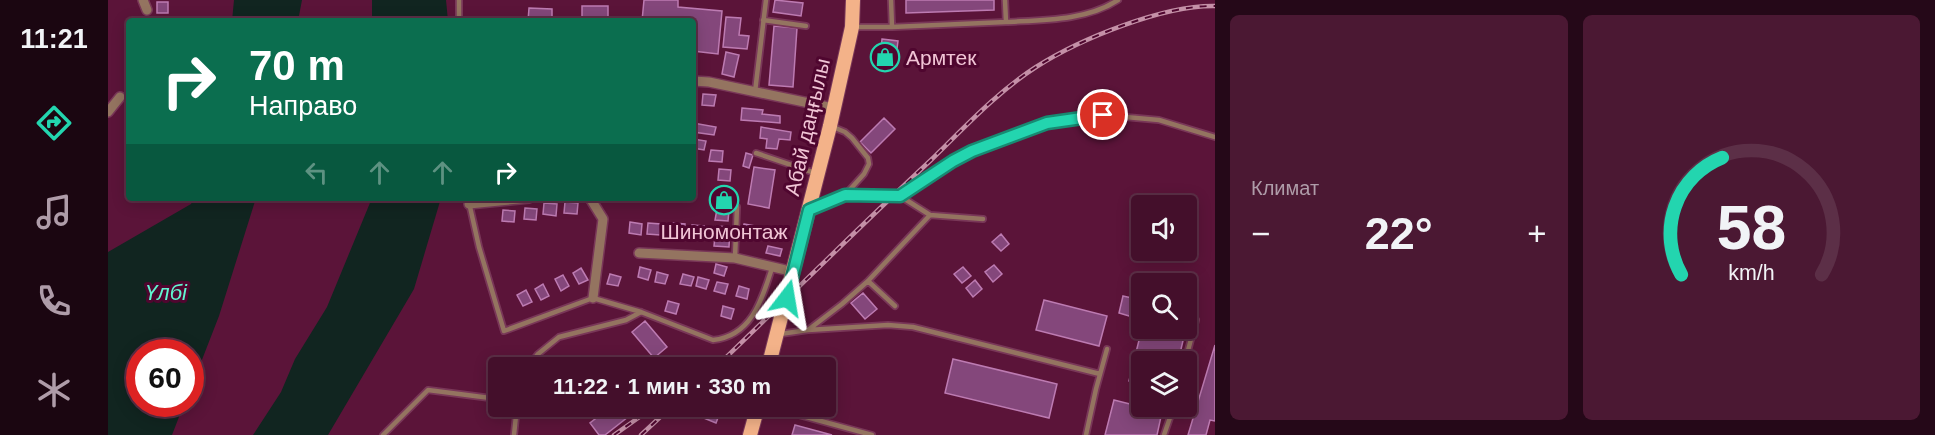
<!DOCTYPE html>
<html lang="ru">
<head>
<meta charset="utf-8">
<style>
	body { margin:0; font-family:Arial,sans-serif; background:#4b1833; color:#f1f3f6; height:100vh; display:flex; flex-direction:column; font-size:22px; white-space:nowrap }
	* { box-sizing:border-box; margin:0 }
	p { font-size:20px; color:#af9ca9 }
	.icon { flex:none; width:33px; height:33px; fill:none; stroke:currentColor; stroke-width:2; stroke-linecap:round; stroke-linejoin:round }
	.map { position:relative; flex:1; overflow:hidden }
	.details { display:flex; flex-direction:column; gap:15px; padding:15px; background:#250818; width:720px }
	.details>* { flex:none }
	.hud { position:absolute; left:18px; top:18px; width:570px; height:183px; border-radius:6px; box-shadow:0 3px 15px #0003,0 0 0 2px #5c2f47; background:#0b6e4f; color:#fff; overflow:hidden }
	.buttons { position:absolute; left:1023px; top:195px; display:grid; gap:12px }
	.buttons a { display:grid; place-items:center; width:66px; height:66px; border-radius:6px; background:#440f2b; box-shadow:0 3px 15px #0003,0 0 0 2px #5c2f47; font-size:30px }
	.speed { position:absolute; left:18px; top:339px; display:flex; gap:12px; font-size:30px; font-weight:700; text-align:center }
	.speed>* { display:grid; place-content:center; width:78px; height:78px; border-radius:50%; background:#440f2b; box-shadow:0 3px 15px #0003,0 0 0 2px #5c2f47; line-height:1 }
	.speed .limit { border:9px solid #d22; background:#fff; color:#111 }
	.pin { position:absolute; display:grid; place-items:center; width:51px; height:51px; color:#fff; margin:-26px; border:3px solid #fff; border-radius:50%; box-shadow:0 2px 6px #0007 }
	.me { position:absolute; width:66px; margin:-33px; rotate:14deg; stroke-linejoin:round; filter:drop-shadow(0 0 4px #0008) }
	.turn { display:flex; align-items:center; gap:21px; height:126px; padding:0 24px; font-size:27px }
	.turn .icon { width:78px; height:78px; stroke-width:2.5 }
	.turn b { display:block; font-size:42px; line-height:51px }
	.lanes { display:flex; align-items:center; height:57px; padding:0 24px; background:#0003; justify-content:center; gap:30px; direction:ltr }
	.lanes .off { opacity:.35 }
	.big { font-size:45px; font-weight:800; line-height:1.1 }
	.details .widget { flex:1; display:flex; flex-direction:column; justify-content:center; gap:9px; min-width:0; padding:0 21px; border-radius:9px; background:#4b1833 }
	.details .dial { align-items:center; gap:0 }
	.dial svg { height:156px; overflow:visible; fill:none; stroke:#5c2f47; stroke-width:7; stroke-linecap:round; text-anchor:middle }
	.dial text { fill:#f1f3f6; stroke:none }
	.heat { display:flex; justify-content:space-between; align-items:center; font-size:33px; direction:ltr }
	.details .tiles { flex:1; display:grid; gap:15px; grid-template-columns:repeat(2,1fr) }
	.trip { position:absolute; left:380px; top:357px; width:348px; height:60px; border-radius:6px; background:#440f2b; box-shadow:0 3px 15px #0003,0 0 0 2px #5c2f47; font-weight:800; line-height:60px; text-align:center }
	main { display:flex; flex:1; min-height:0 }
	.menu { display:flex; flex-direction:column; width:108px; justify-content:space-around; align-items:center; background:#1b0611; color:#af9ca9 }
	.menu .icon { width:42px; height:42px }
	.menu .selected { color:#23d5af }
	.menu b { font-size:27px; color:#f1f3f6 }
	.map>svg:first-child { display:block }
</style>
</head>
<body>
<main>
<nav class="menu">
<b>11:21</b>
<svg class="icon selected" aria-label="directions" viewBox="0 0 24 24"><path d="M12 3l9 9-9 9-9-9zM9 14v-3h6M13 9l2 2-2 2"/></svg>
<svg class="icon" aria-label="music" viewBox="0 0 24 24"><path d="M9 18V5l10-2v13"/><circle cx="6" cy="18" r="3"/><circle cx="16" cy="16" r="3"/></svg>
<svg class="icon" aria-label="phone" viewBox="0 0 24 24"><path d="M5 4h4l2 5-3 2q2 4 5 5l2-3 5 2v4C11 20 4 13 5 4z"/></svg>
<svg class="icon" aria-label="climate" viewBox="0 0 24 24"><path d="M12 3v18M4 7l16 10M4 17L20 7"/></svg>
</nav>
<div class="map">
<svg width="1107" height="435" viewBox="0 0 1107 435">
	<rect width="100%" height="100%" fill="#5b1439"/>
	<path fill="#112520" d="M 126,0 L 194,0 L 190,21 L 124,21 Z
		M 264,0 L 338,0 L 340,21 L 264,21 Z
		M 86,198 L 148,198 L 111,316 L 83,388 L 82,352 L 32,352 L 32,404 L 76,404 L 64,435 L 0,435 L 0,252 L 83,204 Z
		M 264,198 L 333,198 L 306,289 L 220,435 L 145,435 L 173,392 L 187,359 L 219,307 Z"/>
	<path fill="#84477b" stroke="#bd7bb2" stroke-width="1.5" d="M 536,0 L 570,0 L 570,7 L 614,11 L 610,54 L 585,51 L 585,21 L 534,21 Z
		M 667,0 L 695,3 L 693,16 L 665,12 Z
		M 798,0 L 886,0 L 886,10 L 798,13 Z
		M 49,2 L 60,2 L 60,13 L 49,13 Z
		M 474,6 L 500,6 L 500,18 L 474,17 Z
		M 421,8 L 444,9 L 444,21 L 420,21 Z
		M 618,17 L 633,18 L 631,35 L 641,36 L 639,49 L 615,47 Z
		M 666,26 L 689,28 L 685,87 L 661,85 Z
		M 774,39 L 790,41 L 787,64 L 772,62 Z
		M 618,52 L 631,55 L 626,77 L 614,74 Z
		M 595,94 L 608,95 L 606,106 L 594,105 Z
		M 634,108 L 655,110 L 654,114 L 672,116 L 672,123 L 633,120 Z
		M 776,118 L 787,129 L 763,153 L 752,142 Z
		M 585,123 L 608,127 L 606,135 L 585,132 Z
		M 653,127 L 683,132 L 682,140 L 671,139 L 669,149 L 658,148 L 659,139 L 652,138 Z
		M 585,139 L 598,141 L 596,150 L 585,148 Z
		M 603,150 L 615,151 L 614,162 L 601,161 Z
		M 638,153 L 645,155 L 641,168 L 635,166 Z
		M 646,167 L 667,170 L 661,208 L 640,204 Z
		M 611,169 L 623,170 L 622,181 L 610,180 Z
		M 609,189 L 622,191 L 621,202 L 608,200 Z
		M 457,202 L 470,203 L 469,214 L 456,213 Z
		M 436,203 L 449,204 L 448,216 L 435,214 Z
		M 417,208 L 429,209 L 428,220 L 416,219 Z
		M 609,209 L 621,210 L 620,221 L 607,220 Z
		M 395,210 L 407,211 L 406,222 L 394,221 Z
		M 522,222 L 534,224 L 533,235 L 521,233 Z
		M 540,223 L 553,224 L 552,235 L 539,234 Z
		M 565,223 L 577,224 L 576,235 L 563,234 Z
		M 636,224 L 664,229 L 662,240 L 634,236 Z
		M 584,225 L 596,226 L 595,237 L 583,236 Z
		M 608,226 L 622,227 L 621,247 L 606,246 Z
		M 893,234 L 901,244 L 893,251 L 884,242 Z
		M 660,246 L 674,249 L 672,256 L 658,253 Z
		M 608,264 L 619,267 L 616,276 L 606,273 Z
		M 886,265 L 894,274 L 885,282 L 877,272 Z
		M 532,267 L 543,270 L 540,280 L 530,277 Z
		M 855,267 L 863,276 L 854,283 L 846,274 Z
		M 473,268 L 480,280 L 471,284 L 465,273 Z
		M 549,272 L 560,275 L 557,284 L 547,282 Z
		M 502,274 L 513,277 L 510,286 L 499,284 Z
		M 575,274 L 586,277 L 583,286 L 572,284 Z
		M 455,275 L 461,286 L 453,291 L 447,279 Z
		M 590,277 L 601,280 L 598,289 L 588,286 Z
		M 867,280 L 874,289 L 865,297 L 858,288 Z
		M 609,282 L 620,284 L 617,294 L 606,291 Z
		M 435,284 L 441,296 L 433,300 L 427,289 Z
		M 631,286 L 641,289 L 639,299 L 628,296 Z
		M 418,290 L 424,302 L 415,306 L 409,295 Z
		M 755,293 L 769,309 L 757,319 L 743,303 Z
		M 1015,296 L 1033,300 L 1028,318 L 1011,313 Z
		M 936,300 L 999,316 L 991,346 L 928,330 Z
		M 560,301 L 571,304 L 568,314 L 557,311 Z
		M 615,306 L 626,309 L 623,319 L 613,316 Z
		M 537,321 L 559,347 L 546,358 L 524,332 Z
		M 1034,328 L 1078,328 L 1070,362 L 1034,362 L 1034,384 L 1021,381 Z
		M 1107,345 L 1107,421 L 1102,420 L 1098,435 L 1080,435 Z
		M 845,359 L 949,384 L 941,418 L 837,393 Z
		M 1006,400 L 1054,412 L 1049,435 L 997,435 Z
		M 504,406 L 534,406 L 497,435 L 491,435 L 482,423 Z
		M 589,406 L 603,406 L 613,410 L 608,423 L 586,414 Z
		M 687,425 L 724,435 L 684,435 Z"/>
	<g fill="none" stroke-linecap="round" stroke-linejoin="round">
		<g stroke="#793758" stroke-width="8">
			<path id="service" d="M 351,0 L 351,21
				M 655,20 L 698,26
				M 898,22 C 934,20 978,21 1010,0
				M 745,27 L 784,27 L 783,0
				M 784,27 L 898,22 L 897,0
				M 647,92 L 658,0
				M 648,153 L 707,173
				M 737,195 L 792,196 L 822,215
				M 792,196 L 845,161 L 864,151 L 939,123 L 995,115 L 1051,120 L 1107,137
				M 360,198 L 371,247 L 396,331 L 485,298 L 533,312 L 605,340 C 644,336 654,299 664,268
				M 704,209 L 737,195 L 756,174 L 761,164 L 760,158 L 744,138 L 737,132 L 725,127
				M 627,258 L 629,207
				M 760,281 L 787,306
				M 700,330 L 780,325 L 805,327 L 992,374
				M 672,334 L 700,330 L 734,304 L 760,281 L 822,215 L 875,219
				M 1077,362 L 1088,320
				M 419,368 L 430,354 L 451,337 L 518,320 L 533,312
				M 658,406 L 764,435
				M 275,435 L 320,390 L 390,399
				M 406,435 L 409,406
				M 978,435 L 988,389 L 999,349
				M 1056,435 L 1066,406"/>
		</g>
		<g stroke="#793758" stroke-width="12">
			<path id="minor" d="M 35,0 L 39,10
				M 585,81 L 601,82 L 725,108
				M 0,112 L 12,97
				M 482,198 L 495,219 L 485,298
				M 361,204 L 421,198
				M 531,253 L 627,258 L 686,272"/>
		</g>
		<g stroke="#793758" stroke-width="16">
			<path id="primary" d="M 660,368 L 722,126 L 744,27 L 745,0
				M 642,435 L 650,406"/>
		</g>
		<use href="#service" stroke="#947460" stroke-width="4.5"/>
		<use href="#minor" stroke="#947460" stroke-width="9"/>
		<use href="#primary" stroke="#f3b289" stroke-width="14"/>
		<g stroke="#c490a7" stroke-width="4.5">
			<path id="rail" d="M 607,368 C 679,299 750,228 823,160 C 856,128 889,92 928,67 C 972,39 1055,5 1107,6
				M 506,435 L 547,406
				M 533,435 L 564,406"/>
		</g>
		<use href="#rail" stroke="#4f062f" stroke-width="2" stroke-dasharray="7" stroke-linecap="butt"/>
	</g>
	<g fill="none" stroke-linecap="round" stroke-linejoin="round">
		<g stroke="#178a72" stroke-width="15">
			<path id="route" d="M 679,298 L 701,210 L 737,195 L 792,196 L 845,161 L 864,151 L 939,123 L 995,115"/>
		</g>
		<use href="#route" stroke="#23d5af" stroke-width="10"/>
	</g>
	<defs>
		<g id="shop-ring" transform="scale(1.5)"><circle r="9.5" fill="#4f062f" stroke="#23d5af" stroke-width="1.5"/><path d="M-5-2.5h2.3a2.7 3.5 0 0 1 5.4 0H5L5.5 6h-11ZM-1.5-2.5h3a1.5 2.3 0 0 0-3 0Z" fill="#23d5af"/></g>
	</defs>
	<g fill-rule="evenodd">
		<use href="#shop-ring" x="777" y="57"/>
		<use href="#shop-ring" x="616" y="200"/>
	</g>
	<g text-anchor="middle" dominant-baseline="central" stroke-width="6" stroke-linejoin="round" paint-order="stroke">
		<g font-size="21" fill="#f1c5d6" stroke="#4f062f" text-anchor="start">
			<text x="798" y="57">Армтек</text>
			<text x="616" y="231" text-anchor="middle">Шиномонтаж</text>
		</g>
		<g font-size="21" fill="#f1c5d6" stroke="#4f062f">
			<text transform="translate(699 127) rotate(-77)">Абай даңғылы</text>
		</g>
		<g font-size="22" font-style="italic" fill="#61f6d0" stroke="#4f062f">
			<text x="58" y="292">Үлбі</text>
		</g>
	</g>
</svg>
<div class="buttons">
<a><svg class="icon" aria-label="sound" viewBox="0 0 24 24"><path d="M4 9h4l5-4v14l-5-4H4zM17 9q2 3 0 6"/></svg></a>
<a><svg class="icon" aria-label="search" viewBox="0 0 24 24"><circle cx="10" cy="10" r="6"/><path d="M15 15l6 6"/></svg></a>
<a><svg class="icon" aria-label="layers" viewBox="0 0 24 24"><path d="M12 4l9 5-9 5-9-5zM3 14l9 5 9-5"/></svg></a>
</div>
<div class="speed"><div class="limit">60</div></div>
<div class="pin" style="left:995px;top:115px;background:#d93025"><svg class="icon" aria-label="arrive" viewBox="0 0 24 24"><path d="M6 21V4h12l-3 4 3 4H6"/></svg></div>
<svg class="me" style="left:679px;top:298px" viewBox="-20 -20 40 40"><path d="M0-17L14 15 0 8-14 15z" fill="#23d5af" stroke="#fff" stroke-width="4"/></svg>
<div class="trip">11:22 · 1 мин · 330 m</div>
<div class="hud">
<div class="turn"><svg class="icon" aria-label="right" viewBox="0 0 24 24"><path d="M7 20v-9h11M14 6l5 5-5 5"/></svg><div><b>70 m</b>Направо</div></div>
<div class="lanes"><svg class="icon off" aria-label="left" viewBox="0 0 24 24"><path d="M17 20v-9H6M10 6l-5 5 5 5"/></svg><svg class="icon off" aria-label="ahead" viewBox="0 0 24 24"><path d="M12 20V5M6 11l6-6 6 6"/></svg><svg class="icon off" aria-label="ahead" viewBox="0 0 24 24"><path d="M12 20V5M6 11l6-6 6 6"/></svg><svg class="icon" aria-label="right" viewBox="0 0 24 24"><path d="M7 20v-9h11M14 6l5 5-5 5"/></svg></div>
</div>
</div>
<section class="details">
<div class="tiles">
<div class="widget"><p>Климат</p>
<div class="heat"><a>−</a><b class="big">22°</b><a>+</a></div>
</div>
<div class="widget dial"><svg viewBox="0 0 100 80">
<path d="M14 69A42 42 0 1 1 86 69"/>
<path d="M14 69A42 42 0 0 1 35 9" stroke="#23d5af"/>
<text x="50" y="56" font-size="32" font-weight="700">58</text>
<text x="50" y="72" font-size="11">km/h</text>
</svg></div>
</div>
</section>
</main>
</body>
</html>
